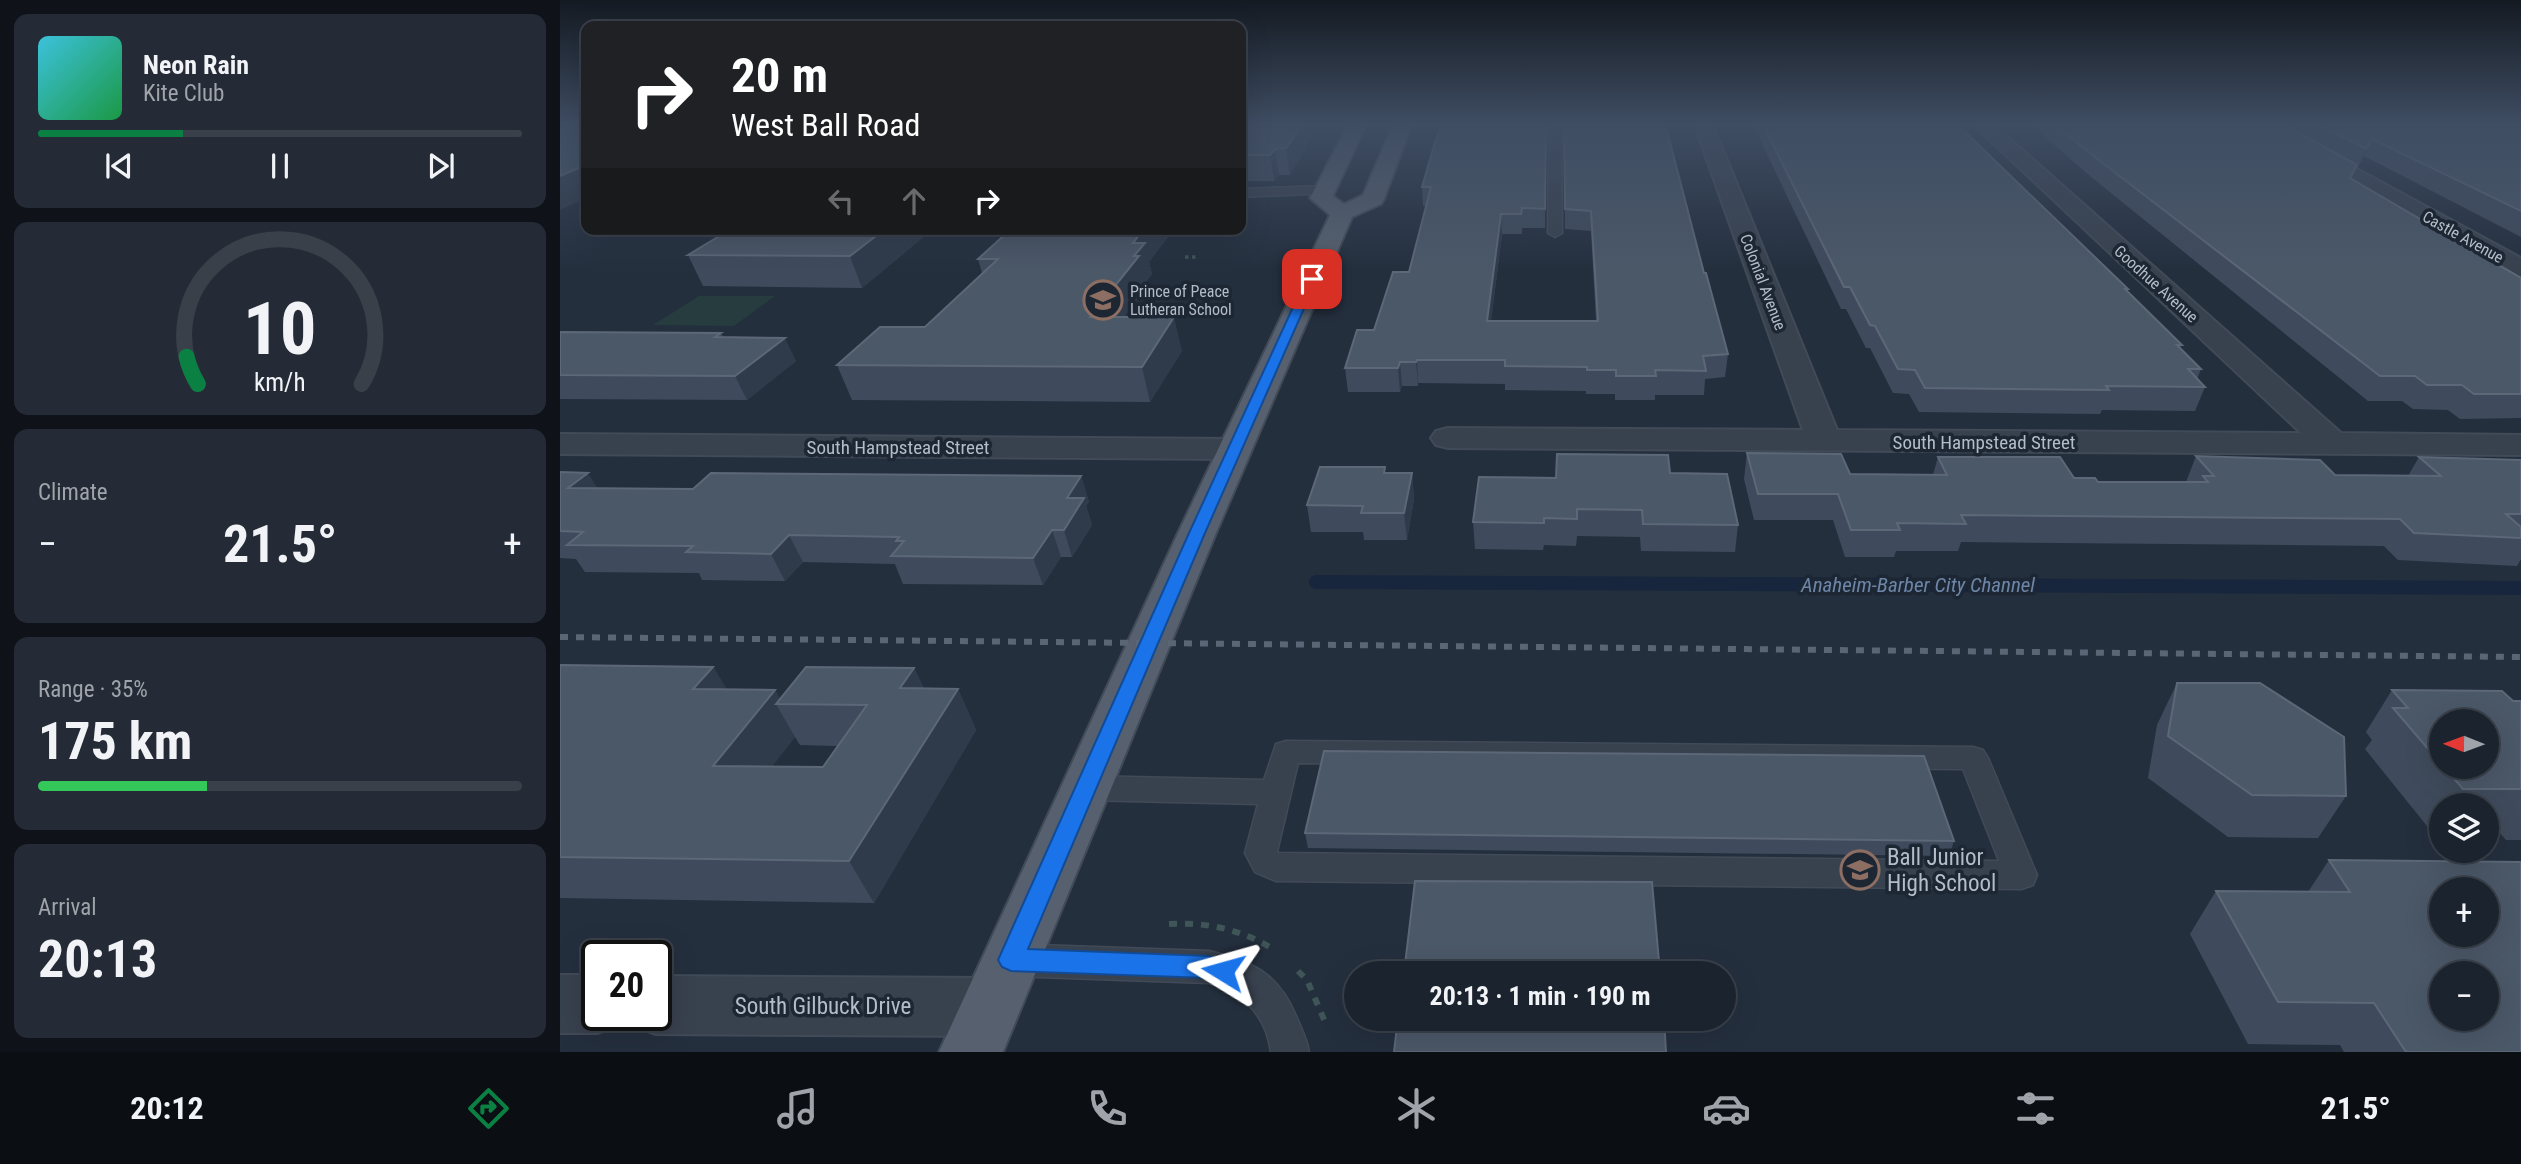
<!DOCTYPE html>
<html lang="en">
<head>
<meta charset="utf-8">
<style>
	body { margin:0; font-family:"Roboto Condensed",sans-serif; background:#242b36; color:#f1f3f6; height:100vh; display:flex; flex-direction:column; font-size:26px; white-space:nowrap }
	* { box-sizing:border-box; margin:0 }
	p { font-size:23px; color:#a0a4aa }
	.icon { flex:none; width:38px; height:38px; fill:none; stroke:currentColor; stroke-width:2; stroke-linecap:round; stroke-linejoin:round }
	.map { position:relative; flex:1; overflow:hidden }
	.drawer { display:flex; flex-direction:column; gap:14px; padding:14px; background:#0f1319; width:560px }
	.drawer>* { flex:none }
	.hud { position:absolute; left:21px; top:21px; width:665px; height:214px; border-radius:14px; box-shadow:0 7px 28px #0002,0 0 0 2px #39404a; background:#202124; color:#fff; overflow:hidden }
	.needle { width:46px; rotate:271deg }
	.tools { position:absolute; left:1869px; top:709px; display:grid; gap:14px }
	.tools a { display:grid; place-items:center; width:70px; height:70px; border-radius:50%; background:#1b232e; box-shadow:0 7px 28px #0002,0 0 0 2px #39404a; font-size:35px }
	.speed { position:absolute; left:21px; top:940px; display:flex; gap:14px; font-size:35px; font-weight:700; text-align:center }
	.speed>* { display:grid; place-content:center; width:91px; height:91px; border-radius:50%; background:#1b232e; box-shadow:0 7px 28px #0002,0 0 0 2px #39404a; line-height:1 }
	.speed .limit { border:4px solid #111; border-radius:10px; background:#fff; color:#111 }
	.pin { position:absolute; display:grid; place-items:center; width:60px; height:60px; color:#fff; margin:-30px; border-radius:14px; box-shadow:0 4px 10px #0006 }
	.me { position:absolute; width:77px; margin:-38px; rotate:278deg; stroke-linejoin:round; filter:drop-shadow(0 0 5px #0008) }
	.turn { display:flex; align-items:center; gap:24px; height:147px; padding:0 35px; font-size:32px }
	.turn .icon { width:91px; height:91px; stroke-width:2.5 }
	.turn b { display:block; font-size:49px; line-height:60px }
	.lanes { display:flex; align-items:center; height:66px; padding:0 35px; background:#0003; justify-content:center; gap:35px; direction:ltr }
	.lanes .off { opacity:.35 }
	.big { font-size:52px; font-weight:700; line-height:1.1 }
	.drawer .widget { flex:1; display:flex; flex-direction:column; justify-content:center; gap:10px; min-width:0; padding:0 24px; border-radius:14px; background:#242b36 }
	.drawer .dial { align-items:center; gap:0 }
	.dial svg { height:182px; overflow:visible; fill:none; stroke:#39404a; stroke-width:7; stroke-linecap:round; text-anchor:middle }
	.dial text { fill:#f1f3f6; stroke:none }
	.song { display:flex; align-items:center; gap:21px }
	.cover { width:84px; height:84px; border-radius:10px; background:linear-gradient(135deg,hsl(190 70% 55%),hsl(140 70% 35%)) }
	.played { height:7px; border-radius:4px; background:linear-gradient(90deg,#0b8043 30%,#39404a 30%) }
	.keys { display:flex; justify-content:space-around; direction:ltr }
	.heat { display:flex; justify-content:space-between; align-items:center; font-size:38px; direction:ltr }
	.charge { height:10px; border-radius:5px; background:linear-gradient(90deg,#34c759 35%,#39404a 0) }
	.trip { position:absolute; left:784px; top:961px; width:392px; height:70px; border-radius:35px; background:#1b232e; box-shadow:0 7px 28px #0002,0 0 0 2px #39404a; font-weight:700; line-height:70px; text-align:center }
	.menu { display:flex; height:112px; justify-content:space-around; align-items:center; background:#0b0e12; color:#a0a4aa }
	.menu .icon { width:49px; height:49px }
	.menu .selected { color:#0b8043 }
	.menu b { font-size:32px; color:#f1f3f6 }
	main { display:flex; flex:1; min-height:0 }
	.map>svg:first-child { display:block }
</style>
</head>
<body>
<main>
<section class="drawer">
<div class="widget">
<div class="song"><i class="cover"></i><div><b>Neon Rain</b><p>Kite Club</p></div></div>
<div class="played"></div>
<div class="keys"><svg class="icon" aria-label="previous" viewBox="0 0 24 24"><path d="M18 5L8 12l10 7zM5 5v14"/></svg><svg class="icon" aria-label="pause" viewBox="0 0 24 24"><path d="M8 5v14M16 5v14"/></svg><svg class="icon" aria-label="next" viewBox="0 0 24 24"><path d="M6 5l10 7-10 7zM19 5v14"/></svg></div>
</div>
<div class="widget dial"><svg viewBox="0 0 100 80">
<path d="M14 69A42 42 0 1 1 86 69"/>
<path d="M14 69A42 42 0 0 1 9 57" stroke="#0b8043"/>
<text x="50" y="56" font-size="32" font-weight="700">10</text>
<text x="50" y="72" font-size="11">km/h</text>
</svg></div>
<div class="widget"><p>Climate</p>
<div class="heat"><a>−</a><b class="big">21.5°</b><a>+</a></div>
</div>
<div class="widget"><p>Range · 35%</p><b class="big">175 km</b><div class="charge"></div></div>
<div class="widget"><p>Arrival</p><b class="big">20:13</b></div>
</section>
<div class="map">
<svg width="1961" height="1052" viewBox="0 0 1961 1052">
	<rect width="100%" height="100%" fill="#242f3e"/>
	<path fill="#263c3f" d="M 139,296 L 215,296 L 174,326 L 93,325 Z"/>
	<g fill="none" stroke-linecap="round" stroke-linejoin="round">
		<path stroke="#17263c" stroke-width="14" d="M 756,582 L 1961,588"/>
		<g stroke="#414a57" stroke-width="3">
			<path id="lane" d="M 989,123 L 1001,123 L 1002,233 L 995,237 L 988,233 Z
				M 765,186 L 772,190 L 770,193 L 681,197 L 681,189 Z
				M 726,741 L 1413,747 L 1423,750 L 1428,758 L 1477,875 L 1473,885 L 1461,889 L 716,881 L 695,872 L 685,853 L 698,804 L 525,800 L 514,796 L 510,788 L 514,780 L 525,776 L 704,780 L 716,744 ZM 738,763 L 1403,769 L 1439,861 L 719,853 L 717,852 Z
				M 451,944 L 649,951 C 693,962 718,973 736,1016 C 741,1028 747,1039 749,1052 L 711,1052 C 706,1016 684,993 649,983 L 451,976 L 439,971 L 433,960 L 439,949 Z"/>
		</g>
		<g stroke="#414a57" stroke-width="4">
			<path id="street" d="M 1134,123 L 1152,123 L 1277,430 L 1741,433 L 1412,123 L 1432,123 L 1781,433 L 1961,435 L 1961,455 L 888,448 L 876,445 L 871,438 L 876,431 L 888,428 L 1243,430 Z
				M 1689,123 L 1712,123 L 1961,258 L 1961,277 L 1952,275 Z
				M 0,434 L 675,439 L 687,442 L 692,449 L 687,456 L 675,459 L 0,454 Z
				M 0,975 L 37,975 L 37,1015 L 63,1015 L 59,1025 L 37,1033 L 0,1033 Z
				M 96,976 L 430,978 L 452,986 L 461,1007 L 452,1028 L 430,1036 L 96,1034 L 74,1026 L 69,1015 L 96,1015 Z"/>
		</g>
		<g stroke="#414a57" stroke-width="4">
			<path id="primary" d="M 789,123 L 807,123 L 773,196 L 784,204 L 803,195 L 834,123 L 852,123 L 824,199 L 821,204 L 792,217 L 656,533 L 443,1052 L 379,1052 L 618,533 L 770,215 L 750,198 Z"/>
		</g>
		<path stroke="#3f5557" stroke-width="3.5" stroke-dasharray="3.5 3.5" stroke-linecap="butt" d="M 625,257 L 638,257"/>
		<path stroke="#3f5557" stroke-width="6" stroke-dasharray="8 8" stroke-linecap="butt" d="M 609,924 C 647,922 680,929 713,949
			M 738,971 L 747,980 L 766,1024"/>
		<use href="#lane" fill="#38414e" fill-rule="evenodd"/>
		<use href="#street" fill="#38414e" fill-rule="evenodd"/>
		<use href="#primary" fill="#56606e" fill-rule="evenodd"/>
		<path stroke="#5a6575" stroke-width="6" stroke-dasharray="8 8" stroke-linecap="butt" d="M 0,637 L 1961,657"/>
	</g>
	<path fill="#3f4b5c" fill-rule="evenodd" d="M 681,123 L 753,136 L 730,175 L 719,175 L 714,181 L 681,181 Z
		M 986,123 L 985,228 L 962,228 L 962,234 L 942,234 L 931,321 L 1036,321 L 1031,231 L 1005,229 L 1004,123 L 1144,273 L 1168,354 L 1165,377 L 1145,379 L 1144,395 L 1095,395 L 1095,400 L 1055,400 L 1055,394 L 1026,394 L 1026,391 L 945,390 L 945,384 L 858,383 L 858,386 L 842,386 L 840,392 L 788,392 L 785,368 L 814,330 L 849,272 L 866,206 L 863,206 L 862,187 Z
		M 1192,123 L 1396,123 L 1568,289 L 1567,291 L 1622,345 L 1620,348 L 1641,369 L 1637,379 L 1645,387 L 1635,411 L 1542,410 L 1540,414 L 1359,412 L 1349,394 L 1333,393 L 1310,348 L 1306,348 L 1286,309 L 1281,309 Z
		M 1469,123 L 1961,123 L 1961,237 L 1804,156 L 1798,167 L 1797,166 L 1791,179 L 1961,278 L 1961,418 L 1900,419 L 1888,410 L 1853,409 L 1842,401 L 1808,401 L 1530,176 Z
		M 373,229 L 302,288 L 143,286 L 128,255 Z
		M 451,229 L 614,229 L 589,262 L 592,274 L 585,283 L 586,287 L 564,317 L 622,351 L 590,402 L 292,400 L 277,365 L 365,327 L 422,273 L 418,259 Z
		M 0,332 L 161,333 L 163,337 L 236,361 L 187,400 L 0,399 Z
		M 1187,453 L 1290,474 L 1373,475 L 1378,457 L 1538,482 L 1626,482 L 1636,456 L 1775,475 L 1848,476 L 1859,457 L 1961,460 L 1961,559 L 1957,566 L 1838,560 L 1824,546 L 1401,542 L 1398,551 L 1336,551 L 1334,557 L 1285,557 L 1273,520 L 1194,520 L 1184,479 Z
		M 0,472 L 38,488 L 133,489 L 521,476 L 529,502 L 526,506 L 532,525 L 512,557 L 501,557 L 483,585 L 343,584 L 335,564 L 243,562 L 225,581 L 142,580 L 139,573 L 25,572 L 16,559 L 0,558 Z
		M 826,473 L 852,473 L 854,499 L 847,540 L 804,540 L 803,532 L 751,532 L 747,505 Z
		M 1110,473 L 1178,525 L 1175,552 L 1081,551 L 1080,537 L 1017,536 L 1016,546 L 984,545 L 983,550 L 915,549 L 913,522 Z
		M 0,665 L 153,667 L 167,690 L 215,690 L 220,699 L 354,668 L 364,689 L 398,689 L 416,730 L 314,903 L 0,898 ZM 235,737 L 240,745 L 278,746 L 263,767 L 212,766 Z
		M 1617,683 L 1786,796 L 1758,838 L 1668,837 L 1588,778 L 1597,725 Z
		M 1832,690 L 1961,701 L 1961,840 L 1946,840 L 1938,831 L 1927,831 L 1927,805 L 1881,805 L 1881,831 L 1871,831 L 1805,749 L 1812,740 L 1806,732 ZM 1881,721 L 1927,766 L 1881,766 Z
		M 745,833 L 1394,841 L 1389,856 L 748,848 Z
		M 1769,860 L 1961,1052 L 1784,1052 L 1780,1045 L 1688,1044 L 1630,934 L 1656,891 L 1748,892 Z"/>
	<path fill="#2f3b4b" d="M 741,123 L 752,123 L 753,136 L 730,175 L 726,148 Z
		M 1812,139 L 1804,156 L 1798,167 L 1806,149 Z
		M 715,149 L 719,175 L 714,181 L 710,155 Z
		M 26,165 L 26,198 L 0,210 L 0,176 Z
		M 941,214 L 942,234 L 928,344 L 927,321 Z
		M 325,229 L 373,229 L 302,288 L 290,256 Z
		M 584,229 L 614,229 L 589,262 L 592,274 L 585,283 L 586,287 L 539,351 L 530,317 L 573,243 Z
		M 614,317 L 622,351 L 590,402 L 582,367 Z
		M 225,338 L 236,361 L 187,400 L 175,376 Z
		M 857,360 L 858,383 L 858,386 L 856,362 Z
		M 840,362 L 842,386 L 840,392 L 838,368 Z
		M 28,473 L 44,499 L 8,488 Z
		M 852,473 L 854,499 L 847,540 L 844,513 Z
		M 521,476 L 529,502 L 526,506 L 532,525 L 512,557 L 504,530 L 507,498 Z
		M 492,530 L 501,557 L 483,585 L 473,558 Z
		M 229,535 L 243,562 L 225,581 L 211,554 Z
		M 153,667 L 178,707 L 133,689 Z
		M 354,668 L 373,709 L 340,688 Z
		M 398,689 L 416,730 L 314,903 L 289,861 Z
		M 215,690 L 223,704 L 216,704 L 235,737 L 180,807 L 153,766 Z"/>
	<path fill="#4b5868" stroke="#5c6777" stroke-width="2" fill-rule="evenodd" d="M 0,123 L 26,123 L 26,165 L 0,176 Z
		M 681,123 L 743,123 L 726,148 L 715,149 L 710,155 L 681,155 Z
		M 882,123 L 986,123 L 985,209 L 962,208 L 961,214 L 941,214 L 927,321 L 1038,321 L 1031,211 L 1005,209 L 1004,123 L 1105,123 L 1144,273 L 1146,273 L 1168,354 L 1143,356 L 1146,371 L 1095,370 L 1096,376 L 1056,376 L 1056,370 L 1027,370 L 1027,367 L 945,366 L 945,360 L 857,360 L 856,362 L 840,362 L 838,368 L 785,368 L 797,330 L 814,330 L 833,272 L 849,272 L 871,187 L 862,187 L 875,142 Z
		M 1202,123 L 1396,123 L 1568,289 L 1565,289 L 1622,345 L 1617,345 L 1641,369 L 1628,369 L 1645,387 L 1546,386 L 1549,390 L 1365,388 L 1355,370 L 1338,369 L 1315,326 L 1310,325 L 1290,287 L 1284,287 Z
		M 1493,123 L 1721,123 L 1797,165 L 1790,178 L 1961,278 L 1961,394 L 1914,394 L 1902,385 L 1867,385 L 1855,376 L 1820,376 L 1536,158 Z
		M 1756,123 L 1961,123 L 1961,211 L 1812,139 L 1806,149 Z
		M 171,229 L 325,229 L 290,256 L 128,255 Z
		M 451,229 L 584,229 L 573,243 L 585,243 L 574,256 L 579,256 L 530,317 L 614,317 L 582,367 L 277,365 L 320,327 L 365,327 L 438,259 L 418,259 Z
		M 0,332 L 161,333 L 155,337 L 225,338 L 175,376 L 0,375 Z
		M 1187,453 L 1281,454 L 1290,474 L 1387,475 L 1378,457 L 1500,457 L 1514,478 L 1535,478 L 1538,482 L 1648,482 L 1643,476 L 1654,476 L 1636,456 L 1760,460 L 1775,475 L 1881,476 L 1859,457 L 1961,460 L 1961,514 L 1946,514 L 1961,527 L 1961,538 L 1854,533 L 1840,519 L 1401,515 L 1406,524 L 1337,523 L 1340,530 L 1291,530 L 1278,494 L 1198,494 Z
		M 997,454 L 1108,455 L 1110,473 L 1167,474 L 1178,525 L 1083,524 L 1082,510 L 1017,509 L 1017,519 L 984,518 L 984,523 L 913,522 L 919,477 L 996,478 Z
		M 760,467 L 825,467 L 824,473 L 852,473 L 844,513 L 801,513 L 803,506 L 747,505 Z
		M 0,472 L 28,473 L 8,488 L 133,489 L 151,473 L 521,476 L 507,498 L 524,498 L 504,530 L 492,530 L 473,558 L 331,556 L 344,541 L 336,541 L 339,537 L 229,535 L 211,554 L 126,552 L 133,546 L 7,545 L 23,532 L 0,531 Z
		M 0,665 L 153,667 L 133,689 L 215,690 L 153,766 L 263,767 L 307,705 L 216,704 L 246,667 L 354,668 L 340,688 L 398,689 L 289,861 L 0,857 Z
		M 1617,683 L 1700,683 L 1784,737 L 1786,796 L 1692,795 L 1608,736 Z
		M 1832,690 L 1942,691 L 1953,701 L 1961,701 L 1961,789 L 1903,789 L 1883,766 L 1927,766 L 1927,721 L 1881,721 L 1881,764 L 1833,708 L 1848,708 Z
		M 764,751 L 1364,756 L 1394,841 L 745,833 Z
		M 1769,860 L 1961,862 L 1961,1052 L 1846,1052 L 1814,1003 L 1718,1002 L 1656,891 L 1790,892 ZM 1881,889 L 1927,889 L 1927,934 L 1881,934 ZM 1881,973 L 1927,973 L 1927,1018 L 1881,1018 Z
		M 855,881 L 1092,882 L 1100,973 L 844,973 Z
		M 838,1018 L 1104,1018 L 1106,1052 L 834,1052 Z"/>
	<linearGradient id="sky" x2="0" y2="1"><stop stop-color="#141a22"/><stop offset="0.46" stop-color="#3f4d63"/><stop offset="1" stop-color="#3f4d63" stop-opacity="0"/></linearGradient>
	<rect width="1961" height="270" fill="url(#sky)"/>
	<path fill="#1a73e8" stroke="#114b97" stroke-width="2" d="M 752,275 L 757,279 L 645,533 L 468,949 L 649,956 L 672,962 L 676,971 L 672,979 L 663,982 L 649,978 L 451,971 L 442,967 L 438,960 L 629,533 L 746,279 Z"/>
	<defs>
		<g id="school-ring" transform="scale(2.0125)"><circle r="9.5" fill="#1d2633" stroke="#8d6e63" stroke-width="1.5"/><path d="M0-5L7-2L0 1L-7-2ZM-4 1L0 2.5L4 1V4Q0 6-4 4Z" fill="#8d6e63"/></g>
	</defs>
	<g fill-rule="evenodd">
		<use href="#school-ring" x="543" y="300"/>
		<use href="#school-ring" x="1300" y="870"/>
	</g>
	<g text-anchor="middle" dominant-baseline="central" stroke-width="7" stroke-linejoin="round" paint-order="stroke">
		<g font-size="16" fill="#b4bcc9" stroke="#1d2633">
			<text transform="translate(1903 237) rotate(29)">Castle Avenue</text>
			<text transform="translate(1203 282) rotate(69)">Colonial Avenue</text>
			<text transform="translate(1596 284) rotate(42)">Goodhue Avenue</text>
		</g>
		<g font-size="16" fill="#b4bcc9" stroke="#1d2633" text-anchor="start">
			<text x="570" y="291">Prince of Peace<tspan x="570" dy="18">Lutheran School</tspan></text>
		</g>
		<g font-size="19" fill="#b4bcc9" stroke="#1d2633">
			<text x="1424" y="442">South Hampstead Street</text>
			<text x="338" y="447">South Hampstead Street</text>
		</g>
		<g font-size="21" font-style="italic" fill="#6d86a8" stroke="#1d2633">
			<text x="1358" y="585">Anaheim-Barber City Channel</text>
		</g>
		<g font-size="23" fill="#b4bcc9" stroke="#1d2633" text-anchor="start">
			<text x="1327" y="857">Ball Junior<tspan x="1327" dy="26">High School</tspan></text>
		</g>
		<g font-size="23" fill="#b4bcc9" stroke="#1d2633">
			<text x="263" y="1006">South Gilbuck Drive</text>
		</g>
	</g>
</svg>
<div class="tools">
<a><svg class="needle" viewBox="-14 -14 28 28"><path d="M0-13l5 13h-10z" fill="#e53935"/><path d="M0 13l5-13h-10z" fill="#a0a4aa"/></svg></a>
<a><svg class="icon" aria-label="layers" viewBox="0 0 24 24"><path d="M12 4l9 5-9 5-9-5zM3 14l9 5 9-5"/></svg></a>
<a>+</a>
<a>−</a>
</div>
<div class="speed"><div class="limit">20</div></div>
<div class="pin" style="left:752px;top:279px;background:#d93025"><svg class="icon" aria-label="arrive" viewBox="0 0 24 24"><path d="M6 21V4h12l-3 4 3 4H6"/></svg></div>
<svg class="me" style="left:663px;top:971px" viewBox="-20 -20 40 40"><path d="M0-17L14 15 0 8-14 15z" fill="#1a73e8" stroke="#fff" stroke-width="4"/></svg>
<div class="trip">20:13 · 1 min · 190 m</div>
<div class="hud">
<div class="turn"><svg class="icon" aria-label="right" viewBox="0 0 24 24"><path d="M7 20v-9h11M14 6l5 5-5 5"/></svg><div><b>20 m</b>West Ball Road</div></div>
<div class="lanes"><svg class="icon off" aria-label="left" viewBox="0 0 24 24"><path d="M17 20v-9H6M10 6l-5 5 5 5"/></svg><svg class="icon off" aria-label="ahead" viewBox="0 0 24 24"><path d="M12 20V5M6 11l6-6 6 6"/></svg><svg class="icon" aria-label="right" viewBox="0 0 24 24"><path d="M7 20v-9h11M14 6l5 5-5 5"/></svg></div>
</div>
</div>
</main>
<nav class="menu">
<b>20:12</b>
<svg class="icon selected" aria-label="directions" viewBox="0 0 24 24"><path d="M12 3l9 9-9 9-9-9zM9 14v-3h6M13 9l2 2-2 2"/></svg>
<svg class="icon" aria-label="music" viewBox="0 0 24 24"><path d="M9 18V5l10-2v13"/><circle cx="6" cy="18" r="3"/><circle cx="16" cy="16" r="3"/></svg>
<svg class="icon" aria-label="phone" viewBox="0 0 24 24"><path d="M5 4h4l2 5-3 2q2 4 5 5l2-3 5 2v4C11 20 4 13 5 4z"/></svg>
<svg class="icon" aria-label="climate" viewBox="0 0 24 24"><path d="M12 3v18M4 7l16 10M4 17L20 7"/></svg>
<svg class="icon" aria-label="car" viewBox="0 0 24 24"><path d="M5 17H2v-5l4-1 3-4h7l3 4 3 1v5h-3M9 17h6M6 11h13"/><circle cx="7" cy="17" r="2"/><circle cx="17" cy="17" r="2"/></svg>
<svg class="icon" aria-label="filters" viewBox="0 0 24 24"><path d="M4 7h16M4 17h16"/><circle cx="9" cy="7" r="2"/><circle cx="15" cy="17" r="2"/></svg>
<b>21.5°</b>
</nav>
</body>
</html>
